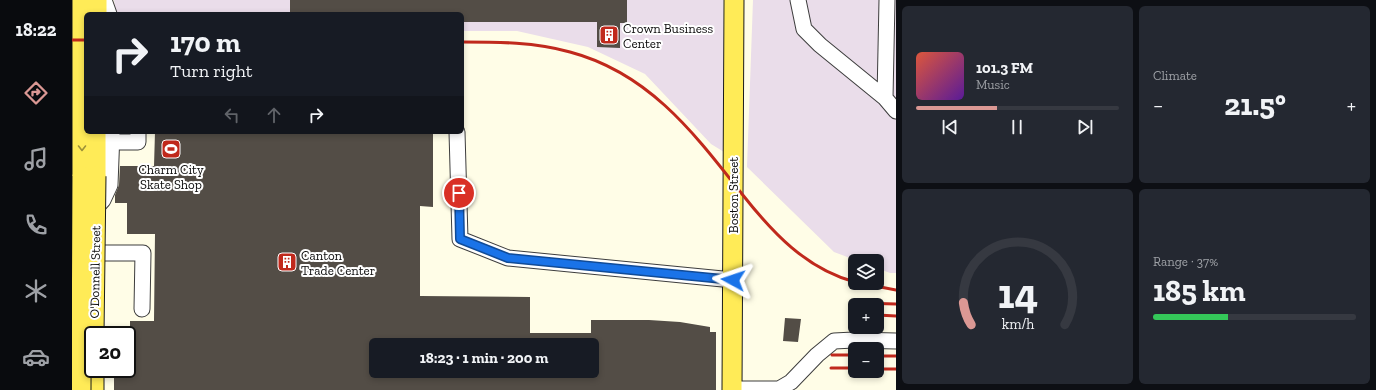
<!DOCTYPE html>
<html lang="en">
<head>
<meta charset="utf-8">
<style>
	body { margin:0; font-family:"Zilla Slab",serif; background:#242831; color:#f1f3f6; height:100vh; display:flex; flex-direction:column; font-size:15px; white-space:nowrap }
	* { box-sizing:border-box; margin:0 }
	p { font-size:13px; color:#9ea1a6 }
	.icon { flex:none; width:22px; height:22px; fill:none; stroke:currentColor; stroke-width:2; stroke-linecap:round; stroke-linejoin:round }
	.map { position:relative; flex:1; overflow:hidden }
	.sheet { display:flex; flex-direction:column; gap:6px; padding:6px; background:#0d0f14; width:480px }
	.sheet>* { flex:none }
	.banner { position:absolute; left:12px; top:12px; width:380px; height:122px; border-radius:6px; box-shadow:0 2px 6px #0003; background:#171b24; color:#f1f3f6; overflow:hidden }
	.controls { position:absolute; left:776px; top:254px; display:grid; gap:8px }
	.controls a { display:grid; place-items:center; width:36px; height:36px; border-radius:6px; background:#171b24; box-shadow:0 2px 6px #0003; font-size:20px }
	.speed { position:absolute; left:12px; top:326px; display:flex; gap:8px; font-size:20px; font-weight:700; text-align:center }
	.speed>* { display:grid; place-content:center; width:52px; height:52px; border-radius:50%; background:#171b24; box-shadow:0 2px 6px #0003; line-height:1 }
	.speed .limit { border:2px solid #111; border-radius:6px; background:#fff; color:#111 }
	.pin { position:absolute; display:grid; place-items:center; width:34px; height:34px; color:#fff; margin:-17px; border:2px solid #fff; border-radius:50%; box-shadow:0 1px 4px #0007 }
	.me { position:absolute; width:44px; margin:-22px; rotate:275deg; stroke-linejoin:round; filter:drop-shadow(0 0 3px #0008) }
	.turn { display:flex; align-items:center; gap:14px; height:84px; padding:0 20px; font-size:18px }
	.turn .icon { width:52px; height:52px; stroke-width:2.5 }
	.turn b { display:block; font-size:28px; line-height:34px }
	.lanes { display:flex; align-items:center; height:38px; padding:0 20px; background:#0003; justify-content:center; gap:20px; direction:ltr }
	.lanes .off { opacity:.35 }
	.big { font-size:30px; font-weight:700; line-height:1.1 }
	.sheet .tile { flex:1; display:flex; flex-direction:column; justify-content:center; gap:6px; min-width:0; padding:0 14px; border-radius:6px; background:#242831 }
	.sheet .dial { align-items:center; gap:0 }
	.dial svg { height:104px; overflow:visible; fill:none; stroke:#363941; stroke-width:7; stroke-linecap:round; text-anchor:middle }
	.dial text { fill:#f1f3f6; stroke:none }
	.song { display:flex; align-items:center; gap:12px }
	.cover { width:48px; height:48px; border-radius:6px; background:linear-gradient(135deg,hsl(10 70% 55%),hsl(270 70% 35%)) }
	.played { height:4px; border-radius:2px; background:linear-gradient(90deg,#db9894 40%,#363941 40%) }
	.keys { display:flex; justify-content:space-around; direction:ltr }
	.heat { display:flex; justify-content:space-between; align-items:center; font-size:22px; direction:ltr }
	.charge { height:6px; border-radius:3px; background:linear-gradient(90deg,#34c759 37%,#363941 0) }
	.sheet .tiles { flex:1; display:grid; gap:6px; grid-template-columns:repeat(2,1fr) }
	.trip { position:absolute; left:297px; top:338px; width:230px; height:40px; border-radius:6px; background:#171b24; box-shadow:0 2px 6px #0003; font-weight:700; line-height:40px; text-align:center }
	main { display:flex; flex:1; min-height:0 }
	.tabs { display:flex; flex-direction:column; width:72px; justify-content:space-around; align-items:center; background:#090b0e; color:#9ea1a6 }
	.tabs .icon { width:28px; height:28px }
	.tabs .active { color:#db9894 }
	.tabs b { font-size:18px; color:#f1f3f6 }
	.map>svg:first-child { display:block }
</style>
</head>
<body>
<main>
<nav class="tabs">
<b>18:22</b>
<svg class="icon active" aria-label="directions" viewBox="0 0 24 24"><path d="M12 3l9 9-9 9-9-9zM9 14v-3h6M13 9l2 2-2 2"/></svg>
<svg class="icon" aria-label="music" viewBox="0 0 24 24"><path d="M9 18V5l10-2v13"/><circle cx="6" cy="18" r="3"/><circle cx="16" cy="16" r="3"/></svg>
<svg class="icon" aria-label="phone" viewBox="0 0 24 24"><path d="M5 4h4l2 5-3 2q2 4 5 5l2-3 5 2v4C11 20 4 13 5 4z"/></svg>
<svg class="icon" aria-label="climate" viewBox="0 0 24 24"><path d="M12 3v18M4 7l16 10M4 17L20 7"/></svg>
<svg class="icon" aria-label="car" viewBox="0 0 24 24"><path d="M5 17H2v-5l4-1 3-4h7l3 4 3 1v5h-3M9 17h6M6 11h13"/><circle cx="7" cy="17" r="2"/><circle cx="17" cy="17" r="2"/></svg>
</nav>
<div class="map">
<svg width="824" height="390" viewBox="0 0 824 390">
	<rect width="100%" height="100%" fill="#fffde7"/>
	<path fill="#eaddea" d="M 42,0 L 651,0 L 652,152 L 639,144 L 573,74 L 516,47 L 445,31 L 390,31 L 390,14 L 44,14 Z
		M 681,0 L 824,0 L 824,273 L 818,273 L 805,268 L 805,261 L 786,261 L 762,252 L 675,167 Z"/>
	<path fill="#534d46" fill-rule="evenodd" d="M 218,0 L 555,0 L 555,23 L 548,23 L 548,48 L 525,47 L 525,22 L 390,22 L 390,14 L 218,14 Z
		M 83,132 L 361,132 L 361,207 L 348,206 L 348,296 L 458,297 L 458,333 L 519,333 L 519,320 L 577,320 L 608,322 L 638,327 L 638,332 L 644,332 L 644,390 L 42,390 L 42,369 L 55,369 L 55,334 L 58,334 L 58,321 L 82,321 L 83,234 L 55,234 L 55,203 L 43,203 L 43,195 L 47,185 L 48,166 L 82,166 ZM 304,345 L 520,345 L 520,371 L 304,371 Z
		M 713,318 L 729,319 L 726,342 L 711,341 Z"/>
	<g fill="none" stroke-linecap="round" stroke-linejoin="round">
		<g stroke="#3d3d3d" stroke-width="17">
			<path id="minor" d="M 32,0 L 37,14
				M 726,0 L 732,29 L 748,45 L 813,98 L 815,0
				M 813,98 L 824,111
				M 385,132 L 388,239 L 436,258 L 661,280
				M 39,142 L 66,142 L 66,132
				M 22,210 L 31,200 L 38,185 L 40,132
				M 16,253 L 71,253 L 70,309
				M 660,389 L 707,389 L 719,382 L 745,355 L 762,341 L 782,340 L 824,341"/>
		</g>
		<g stroke="#1b1b1b" stroke-width="21">
			<path id="major" d="M 10,0 L 10,176
				M 25,14 L 25,0
				M 24,176 L 24,132
				M 22,390 L 22,369
				M 660,390 L 662,0"/>
		</g>
		<use href="#minor" stroke="#fff" stroke-width="15"/>
		<use href="#major" stroke="#ffeb57" stroke-width="19"/>
		<path stroke="#c0291c" stroke-width="3" d="M 0,40 L 14,40
			M 390,42 C 426,42 463,42 498,52 C 577,73 622,133 670,194 C 700,232 734,269 783,282
			M 788,283 L 824,290
			M 788,303 L 824,304
			M 805,315 L 824,316
			M 760,355 L 783,355
			M 805,356 L 824,356
			M 759,368 L 783,368
			M 805,369 L 824,369"/>
		<g stroke="#1b1b1b" stroke-width="21" stroke-linecap="butt">
			<path id="major-bridge" d="M 22,335 L 24,176
				M 9,390 L 10,176"/>
		</g>
		<use href="#major-bridge" stroke="#ffeb57" stroke-width="19"/>
	</g>
	<defs><path id="oneway-chevron" d="M-2-3.5L2.5 0L-2 3.5" fill="none" stroke-width="1.6" stroke-linecap="round" stroke-linejoin="round"/></defs>
	<use stroke="#9d9138" href="#oneway-chevron" transform="translate(10 148) rotate(90)"/>
	<g fill="none" stroke-linecap="round" stroke-linejoin="round">
		<g stroke="#114b97" stroke-width="10">
			<path id="route" d="M 387,193 L 388,239 L 436,258 L 661,280"/>
		</g>
		<use href="#route" stroke="#1a73e8" stroke-width="7"/>
	</g>
	<defs>
		<g id="building-square" transform="scale(1)"><rect x="-9" y="-9" width="18" height="18" rx="4" fill="#c0291c" stroke="#fff"/><path d="M-4-6H4V6H1V3H-1V6H-4ZM-2.5-4.3h1.7v1.8h-1.7ZM.8-4.3h1.7v1.8H.8ZM-2.5-1h1.7V.8h-1.7ZM.8-1h1.7V.8H.8Z" fill="#fff"/></g>
		<g id="stadium-square" transform="scale(1)"><rect x="-9" y="-9" width="18" height="18" rx="4" fill="#c0291c" stroke="#fff"/><path d="M0-5a6.5 5 0 1 0 0 10a6.5 5 0 1 0 0-10ZM-3.5-1.8h7v3.6h-7Z" fill="#fff"/></g>
	</defs>
	<g fill-rule="evenodd">
		<use href="#building-square" x="537" y="35"/>
		<use href="#stadium-square" x="99" y="149"/>
		<use href="#building-square" x="215" y="262"/>
	</g>
	<g text-anchor="middle" dominant-baseline="central" stroke-width="4" stroke-linejoin="round" paint-order="stroke">
		<g font-size="13" fill="#0a0a0a" stroke="#fff" text-anchor="start">
			<text x="551" y="28">Crown Business<tspan x="551" dy="15">Center</tspan></text>
			<text x="99" y="169" text-anchor="middle">Charm City<tspan x="99" dy="15">Skate Shop</tspan></text>
			<text x="229" y="255">Canton<tspan x="229" dy="15">Trade Center</tspan></text>
		</g>
		<g font-size="13" fill="#0a0a0a" stroke="#fff">
			<text transform="translate(661 195) rotate(-90)">Boston Street</text>
			<text transform="translate(23 272) rotate(-89)">O'Donnell Street</text>
		</g>
	</g>
</svg>
<div class="controls">
<a><svg class="icon" aria-label="layers" viewBox="0 0 24 24"><path d="M12 4l9 5-9 5-9-5zM3 14l9 5 9-5"/></svg></a>
<a>+</a>
<a>−</a>
</div>
<div class="speed"><div class="limit">20</div></div>
<div class="pin" style="left:387px;top:193px;background:#d93025"><svg class="icon" aria-label="arrive" viewBox="0 0 24 24"><path d="M6 21V4h12l-3 4 3 4H6"/></svg></div>
<svg class="me" style="left:661px;top:280px" viewBox="-20 -20 40 40"><path d="M0-17L14 15 0 8-14 15z" fill="#1a73e8" stroke="#fff" stroke-width="4"/></svg>
<div class="trip">18:23 · 1 min · 200 m</div>
<div class="banner">
<div class="turn"><svg class="icon" aria-label="right" viewBox="0 0 24 24"><path d="M7 20v-9h11M14 6l5 5-5 5"/></svg><div><b>170 m</b>Turn right</div></div>
<div class="lanes"><svg class="icon off" aria-label="left" viewBox="0 0 24 24"><path d="M17 20v-9H6M10 6l-5 5 5 5"/></svg><svg class="icon off" aria-label="ahead" viewBox="0 0 24 24"><path d="M12 20V5M6 11l6-6 6 6"/></svg><svg class="icon" aria-label="right" viewBox="0 0 24 24"><path d="M7 20v-9h11M14 6l5 5-5 5"/></svg></div>
</div>
</div>
<section class="sheet">
<div class="tiles">
<div class="tile">
<div class="song"><i class="cover"></i><div><b>101.3 FM</b><p>Music</p></div></div>
<div class="played"></div>
<div class="keys"><svg class="icon" aria-label="previous" viewBox="0 0 24 24"><path d="M18 5L8 12l10 7zM5 5v14"/></svg><svg class="icon" aria-label="pause" viewBox="0 0 24 24"><path d="M8 5v14M16 5v14"/></svg><svg class="icon" aria-label="next" viewBox="0 0 24 24"><path d="M6 5l10 7-10 7zM19 5v14"/></svg></div>
</div>
<div class="tile"><p>Climate</p>
<div class="heat"><a>−</a><b class="big">21.5°</b><a>+</a></div>
</div>
<div class="tile dial"><svg viewBox="0 0 100 80">
<path d="M14 69A42 42 0 1 1 86 69"/>
<path d="M14 69A42 42 0 0 1 8 52" stroke="#db9894"/>
<text x="50" y="56" font-size="32" font-weight="700">14</text>
<text x="50" y="72" font-size="11">km/h</text>
</svg></div>
<div class="tile"><p>Range · 37%</p><b class="big">185 km</b><div class="charge"></div></div>
</div>
</section>
</main>
</body>
</html>
